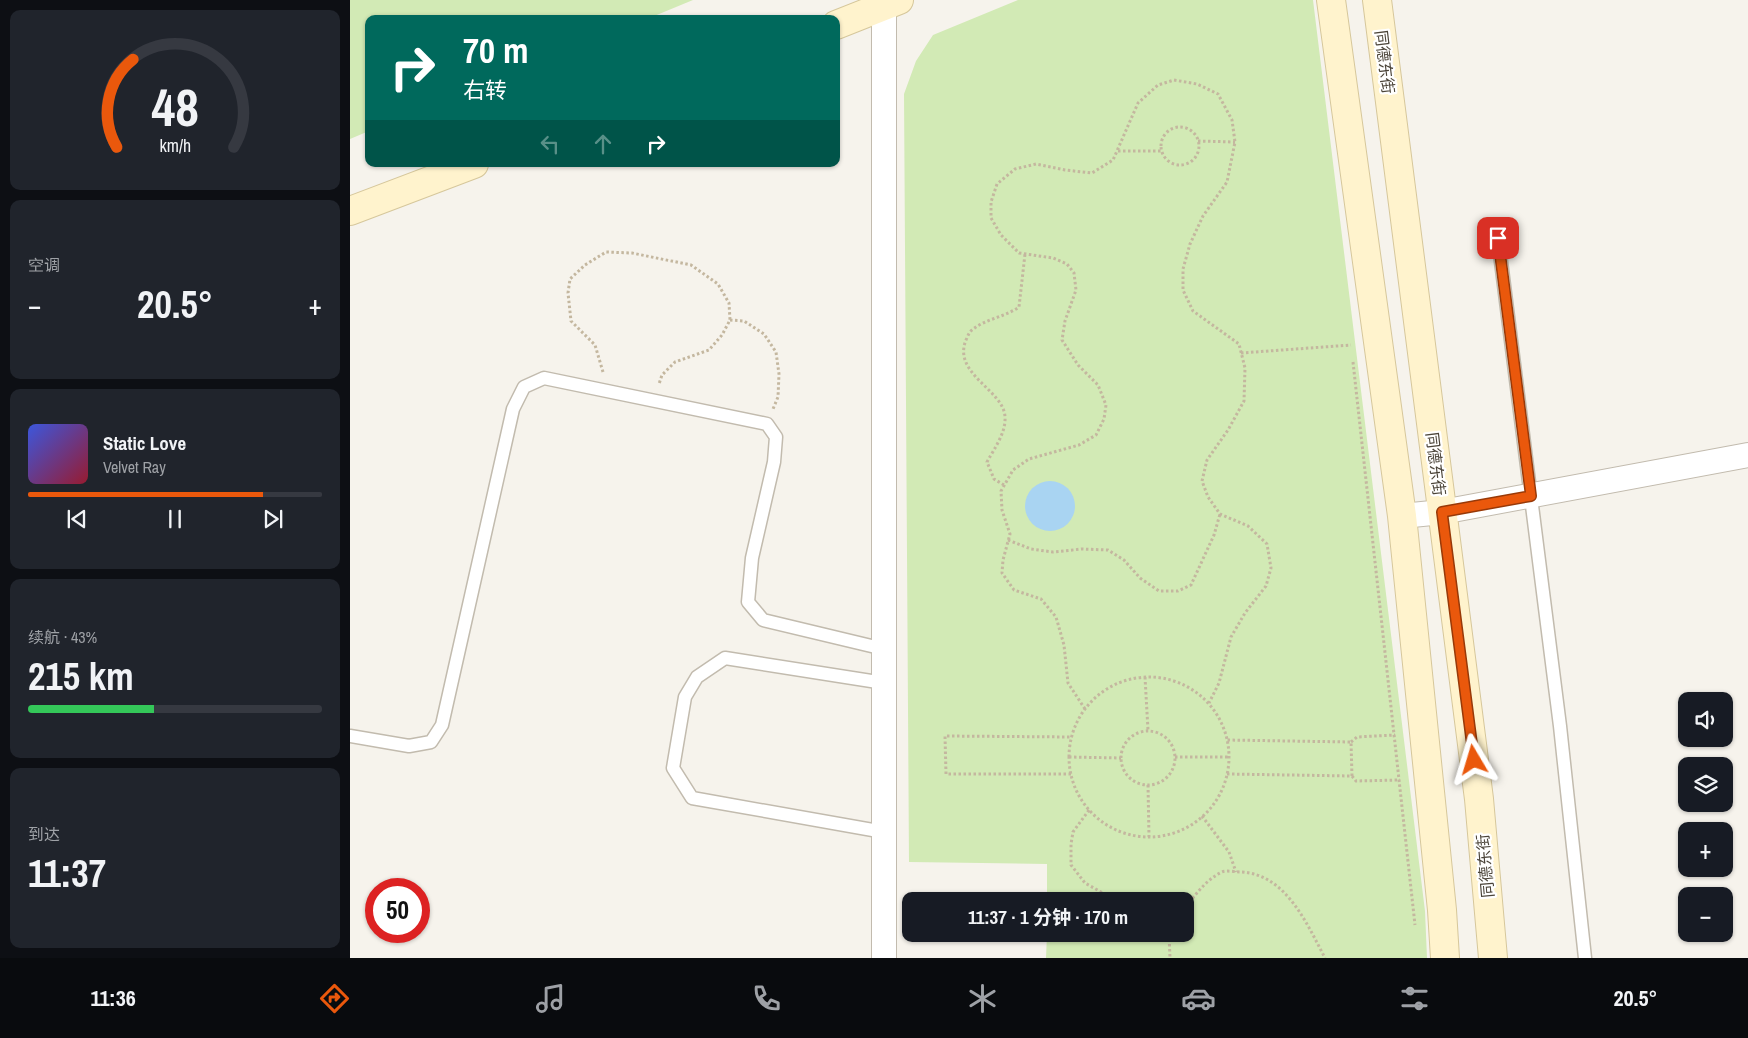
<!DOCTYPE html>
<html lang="zh">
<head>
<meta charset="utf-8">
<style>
	body { margin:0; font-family:"Archivo Narrow","Noto Sans SC",sans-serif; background:#20242c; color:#f1f3f6; height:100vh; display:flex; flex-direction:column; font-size:19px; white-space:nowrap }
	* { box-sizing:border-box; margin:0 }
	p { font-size:16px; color:#9ea1a6 }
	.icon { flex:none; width:28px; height:28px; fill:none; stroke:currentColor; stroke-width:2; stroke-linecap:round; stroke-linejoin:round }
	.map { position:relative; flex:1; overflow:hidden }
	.details { display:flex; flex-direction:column; gap:10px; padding:10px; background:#0d0f14; width:350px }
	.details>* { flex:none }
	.banner { position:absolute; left:15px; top:15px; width:475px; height:152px; border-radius:10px; box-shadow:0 1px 4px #0004; background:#00695c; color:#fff; overflow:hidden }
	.fabs { position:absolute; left:1328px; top:692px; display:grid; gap:10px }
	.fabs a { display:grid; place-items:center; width:55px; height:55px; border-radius:10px; background:#171b24; box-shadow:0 1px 4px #0004; font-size:25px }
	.speed { position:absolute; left:15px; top:878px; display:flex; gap:10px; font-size:25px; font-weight:700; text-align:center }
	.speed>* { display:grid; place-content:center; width:65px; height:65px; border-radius:50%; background:#171b24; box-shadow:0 1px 4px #0004; line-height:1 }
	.speed .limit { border:8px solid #d22; background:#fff; color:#111 }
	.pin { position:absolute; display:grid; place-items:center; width:42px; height:42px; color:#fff; margin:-21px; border-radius:10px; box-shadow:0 2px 8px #0006 }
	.me { position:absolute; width:55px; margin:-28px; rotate:353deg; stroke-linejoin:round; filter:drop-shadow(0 0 4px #0008) }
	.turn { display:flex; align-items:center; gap:18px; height:105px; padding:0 15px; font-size:22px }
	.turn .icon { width:65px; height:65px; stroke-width:2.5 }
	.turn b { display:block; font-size:35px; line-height:42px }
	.lanes { display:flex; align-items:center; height:48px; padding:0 15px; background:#0003; justify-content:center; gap:25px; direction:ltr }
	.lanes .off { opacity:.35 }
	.big { font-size:38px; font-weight:700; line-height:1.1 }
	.details .tile { flex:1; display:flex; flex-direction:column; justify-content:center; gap:8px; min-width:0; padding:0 18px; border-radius:10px; background:#20242c }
	.details .dial { align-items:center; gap:0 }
	.dial svg { height:130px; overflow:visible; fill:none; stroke:#363941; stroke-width:7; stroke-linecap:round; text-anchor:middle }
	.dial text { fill:#f1f3f6; stroke:none }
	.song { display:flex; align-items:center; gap:15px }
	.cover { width:60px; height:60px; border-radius:8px; background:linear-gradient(135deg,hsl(230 70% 55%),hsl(350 70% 35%)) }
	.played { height:5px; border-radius:2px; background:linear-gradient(90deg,#ea580c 80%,#363941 80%) }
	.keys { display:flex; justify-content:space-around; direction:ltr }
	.heat { display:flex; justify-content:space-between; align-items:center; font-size:28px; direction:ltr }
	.charge { height:8px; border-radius:4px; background:linear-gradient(90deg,#34c759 43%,#363941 0) }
	.trip { position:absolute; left:552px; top:892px; width:292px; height:50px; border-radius:10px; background:#171b24; box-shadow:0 1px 4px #0004; font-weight:700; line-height:50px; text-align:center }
	.dock { display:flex; height:80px; justify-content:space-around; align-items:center; background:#090b0e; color:#9ea1a6 }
	.dock .icon { width:35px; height:35px }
	.dock .on { color:#ea580c }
	.dock b { font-size:22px; color:#f1f3f6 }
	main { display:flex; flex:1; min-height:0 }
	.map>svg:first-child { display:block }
</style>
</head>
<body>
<main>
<section class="details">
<div class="tile dial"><svg viewBox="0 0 100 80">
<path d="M14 69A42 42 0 1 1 86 69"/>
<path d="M14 69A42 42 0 0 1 24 15" stroke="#ea580c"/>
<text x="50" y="56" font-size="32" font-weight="700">48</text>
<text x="50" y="72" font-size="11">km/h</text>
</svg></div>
<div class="tile"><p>空调</p>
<div class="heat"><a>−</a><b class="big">20.5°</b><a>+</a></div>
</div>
<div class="tile">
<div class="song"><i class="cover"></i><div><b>Static Love</b><p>Velvet Ray</p></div></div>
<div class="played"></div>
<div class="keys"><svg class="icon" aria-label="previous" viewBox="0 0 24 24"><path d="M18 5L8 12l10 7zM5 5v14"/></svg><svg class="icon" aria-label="pause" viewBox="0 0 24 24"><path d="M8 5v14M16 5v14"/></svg><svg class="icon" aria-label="next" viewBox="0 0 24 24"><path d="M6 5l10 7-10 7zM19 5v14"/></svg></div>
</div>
<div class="tile"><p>续航 · 43%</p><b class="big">215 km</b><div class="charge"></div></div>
<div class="tile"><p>到达</p><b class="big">11:37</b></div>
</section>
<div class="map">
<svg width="1398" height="958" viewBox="0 0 1398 958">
	<rect width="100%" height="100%" fill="#f6f3ec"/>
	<path fill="#d2eab5" d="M 0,0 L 343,0 L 297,19 L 19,19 L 19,131 L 0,139 Z
		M 668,0 L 963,0 L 1075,911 L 1077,958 L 696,958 L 697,934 L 836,934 L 836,901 L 697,901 L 697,864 L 559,862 L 554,94 L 566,61 L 583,35 Z"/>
	<path fill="#a9d4f2" d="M675 506a25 25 0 1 1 50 0a25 25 0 1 1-50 0Z"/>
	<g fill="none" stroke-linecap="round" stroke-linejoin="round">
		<g stroke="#c2bbae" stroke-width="15">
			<path id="service" d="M 1148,238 L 1210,726 L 1235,958
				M 534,683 L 375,658 L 347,677 L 335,697 L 323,768 L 342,798 L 534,832
				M 0,736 L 59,746 L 81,742 L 92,725 L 163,409 L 174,387 L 194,378 L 417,424 L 426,437 L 424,462 L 402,558 L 398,602 L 413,620 L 534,649"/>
		</g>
		<g stroke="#c2bbae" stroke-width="26">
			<path id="minor" d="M 534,7 L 534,958
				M 1052,516 L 1092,512 L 1398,455"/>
		</g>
		<g stroke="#d6c79b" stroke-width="30">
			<path id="secondary" d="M 981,0 L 1052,516 L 1092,910 L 1095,958
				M 1027,0 L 1129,799 L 1143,958
				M 486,25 L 549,0
				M 0,211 L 124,164"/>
		</g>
		<path stroke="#c4b79f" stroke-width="3" stroke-dasharray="2.5 2.5" stroke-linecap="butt" d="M811 146a19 19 0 1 1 38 0a19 19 0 1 1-38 0Z
			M 848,141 L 885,142
			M 768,151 L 811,151
			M 380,320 L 394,321 L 414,334 L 426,352 L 429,374 L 428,397 L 423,409
			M 891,353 L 1001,345
			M 1003,362 L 1065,925
			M 253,372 L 245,345 L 221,321 L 218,293 L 220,279 L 235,265 L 256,252 L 282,253 L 341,265 L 368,284 L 379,303 L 380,320 L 372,335 L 359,350 L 325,362 L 312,375 L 309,384
			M 654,485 L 644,479 L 637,462 C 644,449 656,433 655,417 C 654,390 602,374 616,340 C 618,336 619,332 622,330 C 635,319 655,317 669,307 L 675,254
			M 658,540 L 681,549 L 703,552 L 732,549 L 758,550 L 774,560 L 790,578 L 809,591 L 828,591 L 841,585 L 864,535 L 870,514
			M 795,677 L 798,730
			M719 757a80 80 0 1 1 160 0a80 80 0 1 1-160 0Z
			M 735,709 L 718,683 L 714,645 L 706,617 L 691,599 L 664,590 L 652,573 L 653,560 L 660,534 L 652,510 L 651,491 L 663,470 L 679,459 L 729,445 L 746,435 L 754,419 L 756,405 L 748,385 L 728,365 L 712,340 L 715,321 L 726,290 L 724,273 L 717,264 L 703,258 L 669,253 L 651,235 L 641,218 L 641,202 L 647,184 L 665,169 L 686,164 L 715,170 L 742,173 L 763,160 L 788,103 L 808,85 L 824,80 L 847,84 L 868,94 L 882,120 L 885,142 L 877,182 L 853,216 L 840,244 L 833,269 L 833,290 L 843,311 L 889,344 L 895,368 L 894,401 L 878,430 L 857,460 L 852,481 L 858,497 L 870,514 L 898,526 L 917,544 L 921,568 L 916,586 L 895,613 L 881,637 L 869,683 L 859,703
			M771 758a27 27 0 1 1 54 0a27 27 0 1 1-54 0Z
			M 1001,742 L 1007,737 L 1045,735
			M 719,757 L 771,758
			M 825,757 L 879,757
			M 721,774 L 596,774 L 595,736 L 722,737
			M 877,774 L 1002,776 L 1001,742 L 877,740
			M 1002,776 L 1006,781 L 1050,780
			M 798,785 L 799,837
			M 739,810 L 723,832 L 721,844 L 721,865 L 735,883 L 767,901
			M 852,816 L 879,852 L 886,872
			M 836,906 C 847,893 857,879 872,872 C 877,870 885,872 891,872 C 936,874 957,924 975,958
			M 819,934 L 820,958"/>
		<use href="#service" stroke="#fff" stroke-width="12"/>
		<use href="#minor" stroke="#fff" stroke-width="24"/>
		<use href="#secondary" stroke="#fff3cd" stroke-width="28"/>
	</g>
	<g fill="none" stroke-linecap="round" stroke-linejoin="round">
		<g stroke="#983908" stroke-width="12">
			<path id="route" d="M 1124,760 L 1092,512 L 1181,496 L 1148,238"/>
		</g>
		<use href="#route" stroke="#ea580c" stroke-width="9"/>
	</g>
	<g text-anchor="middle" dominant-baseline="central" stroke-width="4.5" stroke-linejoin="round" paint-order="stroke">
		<g font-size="16" fill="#4b4439" stroke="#fff">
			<text transform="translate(1035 62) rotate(83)">同德东街</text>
			<text transform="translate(1086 464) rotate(83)">同德东街</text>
			<text transform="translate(1135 866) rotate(-95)">同德东街</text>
		</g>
	</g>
</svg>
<div class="fabs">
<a><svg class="icon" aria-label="sound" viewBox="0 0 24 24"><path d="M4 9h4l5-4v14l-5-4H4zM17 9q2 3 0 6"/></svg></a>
<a><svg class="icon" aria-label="layers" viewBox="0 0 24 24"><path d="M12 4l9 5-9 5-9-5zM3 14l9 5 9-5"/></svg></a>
<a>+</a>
<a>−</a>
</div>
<div class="speed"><div class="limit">50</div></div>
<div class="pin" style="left:1148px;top:238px;background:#d93025"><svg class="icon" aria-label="arrive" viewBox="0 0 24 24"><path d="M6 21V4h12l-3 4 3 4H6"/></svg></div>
<svg class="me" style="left:1124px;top:760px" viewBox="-20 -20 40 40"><path d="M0-17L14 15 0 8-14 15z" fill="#ea580c" stroke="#fff" stroke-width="4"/></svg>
<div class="trip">11:37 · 1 分钟 · 170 m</div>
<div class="banner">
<div class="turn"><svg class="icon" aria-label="right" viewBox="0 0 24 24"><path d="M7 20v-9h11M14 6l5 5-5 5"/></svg><div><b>70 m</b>右转</div></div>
<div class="lanes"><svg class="icon off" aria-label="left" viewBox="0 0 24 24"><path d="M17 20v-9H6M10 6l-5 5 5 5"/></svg><svg class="icon off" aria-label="ahead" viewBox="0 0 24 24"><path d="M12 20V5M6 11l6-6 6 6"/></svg><svg class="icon" aria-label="right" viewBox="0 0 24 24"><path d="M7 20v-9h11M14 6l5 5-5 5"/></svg></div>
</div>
</div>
</main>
<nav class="dock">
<b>11:36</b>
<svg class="icon on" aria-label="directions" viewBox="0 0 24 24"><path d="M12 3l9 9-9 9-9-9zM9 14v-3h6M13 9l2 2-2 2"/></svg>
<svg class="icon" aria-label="music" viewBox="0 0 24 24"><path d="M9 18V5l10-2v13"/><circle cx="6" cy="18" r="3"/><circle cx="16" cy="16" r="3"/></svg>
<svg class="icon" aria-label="phone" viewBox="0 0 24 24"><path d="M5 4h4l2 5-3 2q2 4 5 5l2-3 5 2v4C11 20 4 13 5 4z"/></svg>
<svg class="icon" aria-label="climate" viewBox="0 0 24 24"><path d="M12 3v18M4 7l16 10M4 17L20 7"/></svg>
<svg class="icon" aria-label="car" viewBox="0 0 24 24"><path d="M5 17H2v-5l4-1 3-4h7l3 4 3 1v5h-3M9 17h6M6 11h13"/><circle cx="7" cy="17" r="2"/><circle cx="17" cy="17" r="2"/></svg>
<svg class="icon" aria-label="filters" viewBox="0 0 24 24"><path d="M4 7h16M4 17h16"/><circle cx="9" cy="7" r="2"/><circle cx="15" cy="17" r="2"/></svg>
<b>20.5°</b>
</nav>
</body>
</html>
